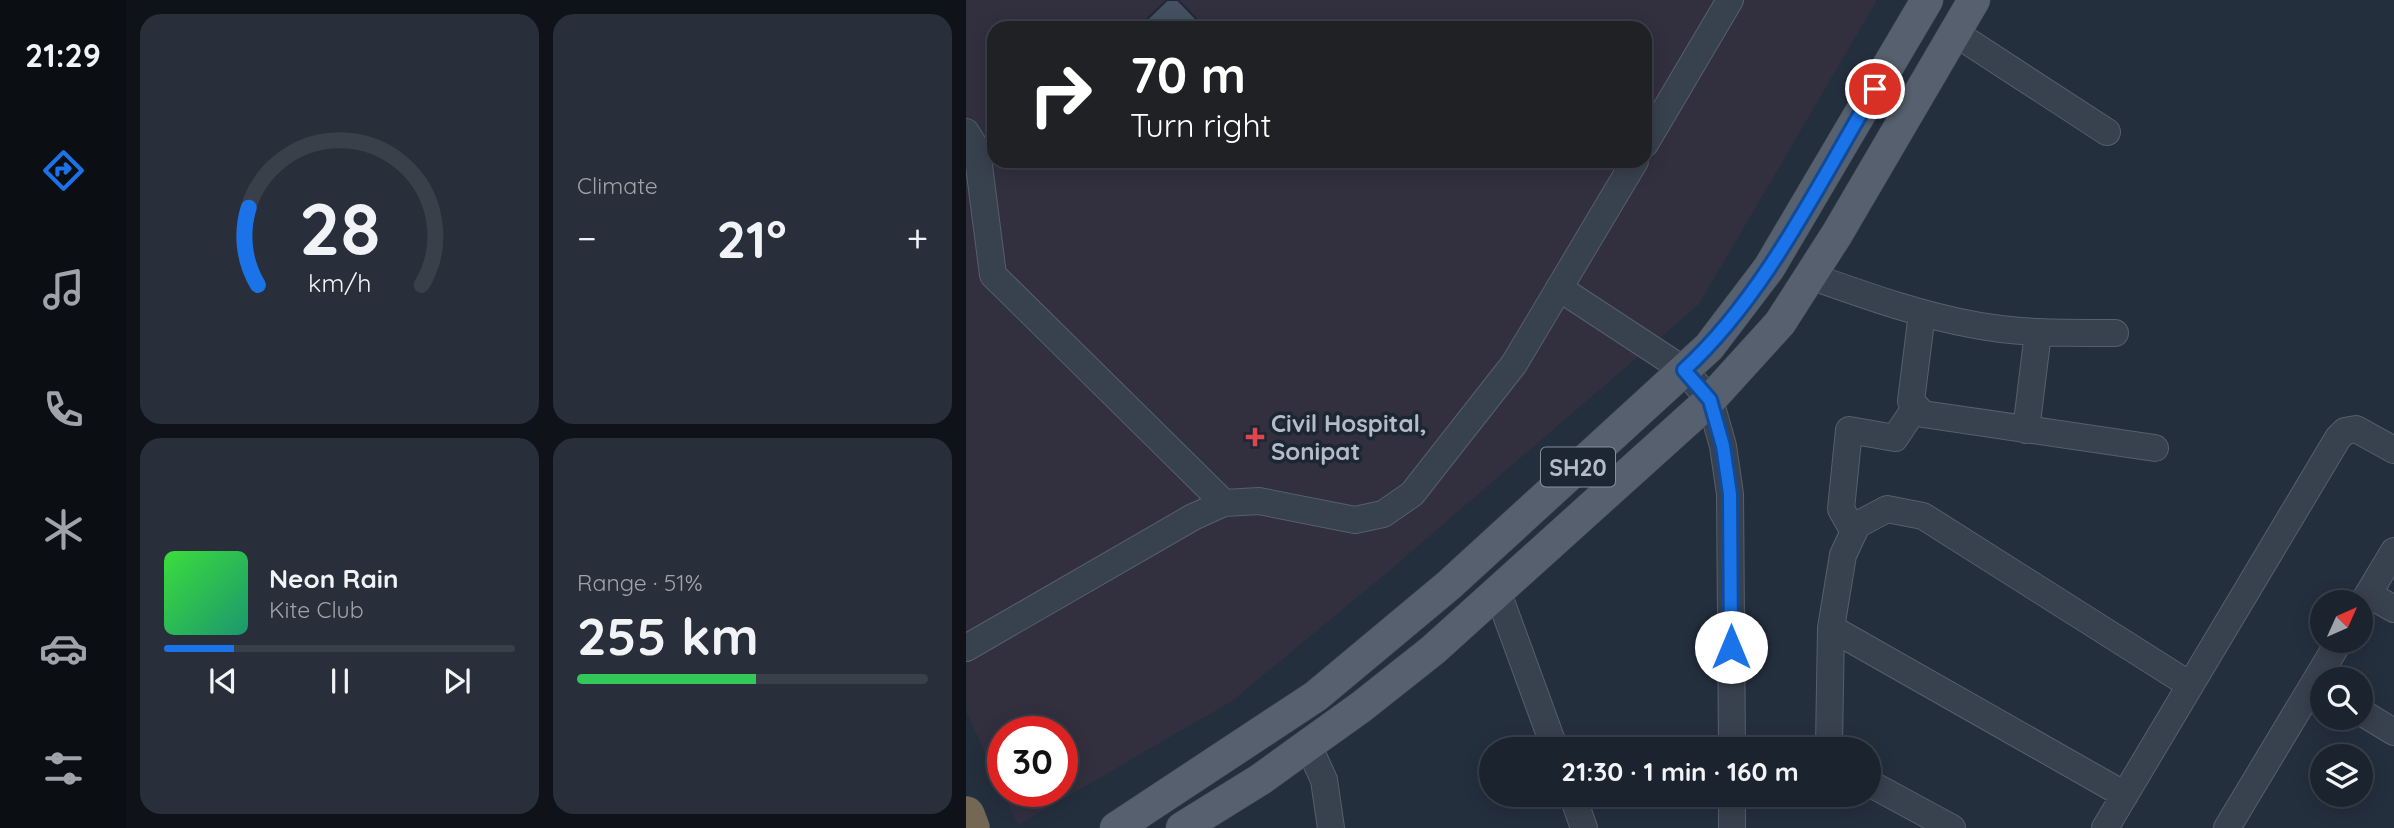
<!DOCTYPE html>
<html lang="en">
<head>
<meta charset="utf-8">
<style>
	body { margin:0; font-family:Quicksand,sans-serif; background:#282f3a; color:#f1f3f6; height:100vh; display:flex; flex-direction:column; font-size:26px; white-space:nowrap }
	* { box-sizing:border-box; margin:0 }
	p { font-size:23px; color:#a0a4aa }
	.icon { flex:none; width:38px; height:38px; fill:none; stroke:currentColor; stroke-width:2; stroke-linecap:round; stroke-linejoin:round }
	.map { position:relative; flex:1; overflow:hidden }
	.drawer { display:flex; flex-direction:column; gap:14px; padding:14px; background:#0f1319; width:840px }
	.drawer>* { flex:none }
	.guide { position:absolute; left:21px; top:21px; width:665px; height:147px; border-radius:21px; box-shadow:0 4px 18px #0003,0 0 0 2px #39404a; background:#202124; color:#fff; overflow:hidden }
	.needle { width:46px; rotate:45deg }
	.buttons { position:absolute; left:1344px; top:590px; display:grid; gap:14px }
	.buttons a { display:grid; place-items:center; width:63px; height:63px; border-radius:50%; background:#1b232e; box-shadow:0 4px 18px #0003,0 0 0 2px #39404a; font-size:35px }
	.speed { position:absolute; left:21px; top:716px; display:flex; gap:14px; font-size:35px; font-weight:700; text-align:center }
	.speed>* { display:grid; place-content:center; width:91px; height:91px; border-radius:50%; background:#1b232e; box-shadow:0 4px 18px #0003,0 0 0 2px #39404a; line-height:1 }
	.speed .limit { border:10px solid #d22; background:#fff; color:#111 }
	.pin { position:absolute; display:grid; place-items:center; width:60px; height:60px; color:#fff; margin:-30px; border:4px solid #fff; border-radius:50%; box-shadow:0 2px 7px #0007 }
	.me { position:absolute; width:77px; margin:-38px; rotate:0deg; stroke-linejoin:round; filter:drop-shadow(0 0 5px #0008) }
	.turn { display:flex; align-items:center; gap:24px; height:147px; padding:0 28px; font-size:32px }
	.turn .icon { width:91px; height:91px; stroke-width:2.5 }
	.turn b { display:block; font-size:49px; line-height:60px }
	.big { font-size:52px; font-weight:800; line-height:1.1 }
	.drawer .card { flex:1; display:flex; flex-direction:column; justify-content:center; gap:10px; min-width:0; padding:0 24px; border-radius:21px; background:#282f3a }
	.drawer .dial { align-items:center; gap:0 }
	.dial svg { height:182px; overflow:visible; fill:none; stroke:#39404a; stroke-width:7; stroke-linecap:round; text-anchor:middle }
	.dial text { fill:#f1f3f6; stroke:none }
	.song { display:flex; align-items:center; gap:21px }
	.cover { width:84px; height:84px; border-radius:10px; background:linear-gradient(135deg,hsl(120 70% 55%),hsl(160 70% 35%)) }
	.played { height:7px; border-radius:4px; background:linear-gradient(90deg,#1a73e8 20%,#39404a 20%) }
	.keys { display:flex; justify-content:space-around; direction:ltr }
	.heat { display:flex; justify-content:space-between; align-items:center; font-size:38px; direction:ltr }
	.charge { height:10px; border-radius:5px; background:linear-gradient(90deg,#34c759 51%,#39404a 0) }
	.drawer .tiles { flex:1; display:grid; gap:14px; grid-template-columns:repeat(2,1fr) }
	.trip { position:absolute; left:513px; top:737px; width:402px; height:70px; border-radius:35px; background:#1b232e; box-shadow:0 4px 18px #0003,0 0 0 2px #39404a; font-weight:800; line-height:70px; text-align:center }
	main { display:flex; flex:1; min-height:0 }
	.tabs { display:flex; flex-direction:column; width:126px; justify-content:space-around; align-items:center; background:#0b0e12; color:#a0a4aa }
	.tabs .icon { width:49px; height:49px }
	.tabs .active { color:#1a73e8 }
	.tabs b { font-size:32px; color:#f1f3f6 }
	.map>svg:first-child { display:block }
</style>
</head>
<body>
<main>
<nav class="tabs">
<b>21:29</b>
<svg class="icon active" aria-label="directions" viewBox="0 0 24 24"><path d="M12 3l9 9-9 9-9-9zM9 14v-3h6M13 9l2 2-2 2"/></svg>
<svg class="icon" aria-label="music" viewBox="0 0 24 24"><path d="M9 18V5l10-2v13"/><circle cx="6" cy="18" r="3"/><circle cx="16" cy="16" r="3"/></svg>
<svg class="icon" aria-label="phone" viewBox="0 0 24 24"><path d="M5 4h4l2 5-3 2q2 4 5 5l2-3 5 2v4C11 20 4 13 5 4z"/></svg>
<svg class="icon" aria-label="climate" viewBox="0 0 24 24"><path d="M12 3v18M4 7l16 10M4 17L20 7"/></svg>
<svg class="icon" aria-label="car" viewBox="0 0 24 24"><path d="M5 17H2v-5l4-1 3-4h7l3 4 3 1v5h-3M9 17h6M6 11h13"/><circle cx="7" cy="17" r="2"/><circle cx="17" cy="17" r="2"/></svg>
<svg class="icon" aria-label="filters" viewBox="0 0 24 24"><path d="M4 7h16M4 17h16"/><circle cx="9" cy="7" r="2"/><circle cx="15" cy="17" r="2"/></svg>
</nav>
<section class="drawer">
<div class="tiles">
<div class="card dial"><svg viewBox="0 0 100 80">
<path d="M14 69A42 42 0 1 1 86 69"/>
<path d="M14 69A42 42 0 0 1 10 35" stroke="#1a73e8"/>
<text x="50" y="56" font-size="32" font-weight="700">28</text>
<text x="50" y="72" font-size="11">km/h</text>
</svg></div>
<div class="card"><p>Climate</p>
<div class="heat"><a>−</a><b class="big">21°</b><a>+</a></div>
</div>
<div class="card">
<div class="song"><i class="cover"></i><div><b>Neon Rain</b><p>Kite Club</p></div></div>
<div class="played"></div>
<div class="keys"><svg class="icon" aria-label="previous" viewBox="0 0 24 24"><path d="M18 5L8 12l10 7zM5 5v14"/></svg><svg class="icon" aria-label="pause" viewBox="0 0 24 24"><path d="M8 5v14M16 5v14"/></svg><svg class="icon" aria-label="next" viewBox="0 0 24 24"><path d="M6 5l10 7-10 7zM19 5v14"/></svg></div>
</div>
<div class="card"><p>Range · 51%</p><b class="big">255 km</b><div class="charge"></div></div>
</div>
</section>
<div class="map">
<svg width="1428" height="828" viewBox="0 0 1428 828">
	<rect width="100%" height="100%" fill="#242f3e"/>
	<path fill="#32303f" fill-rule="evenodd" d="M 0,0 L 911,0 L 733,304 L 424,570 L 266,701 L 52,825 L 0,711 ZM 28,28 L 679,28 L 679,161 L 28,161 ZM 37,732 L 96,732 L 96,791 L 37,791 Z"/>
	<path fill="#455162" stroke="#1f2835" stroke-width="2" d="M 201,0 L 212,0 L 239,28 L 172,28 Z"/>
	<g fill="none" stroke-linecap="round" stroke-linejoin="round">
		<g stroke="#565f6c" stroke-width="28">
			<path id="minor" d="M 989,33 L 1141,132
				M 0,132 L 11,150 L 27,275 L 258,503
				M 679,144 L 764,0
				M 844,276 C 898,295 953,315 1009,325 C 1056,334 1103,333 1149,333
				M 593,288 L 718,370 L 744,400 L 757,446 L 764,494 L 766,749
				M 956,313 L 945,401 L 957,414 L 1189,448
				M 1060,430 L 1072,333
				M 888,532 L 875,509 L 883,430 L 929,438 L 949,408
				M 532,593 L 589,749
				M 1402,594 L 1428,609
				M 1395,606 L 1428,551
				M 865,628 L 1159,795
				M 0,648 L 227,517 L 258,503 L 293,501 L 389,520 L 417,514 L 446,494 L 548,364 L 669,161
				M 1395,712 L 1428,732
				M 342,745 L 358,780 L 365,828
				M 865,749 L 863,744 L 865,628 L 877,555 L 891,525 L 921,509 L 957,516 L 1224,685
				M 903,783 L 986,828
				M 606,794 L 618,828
				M 766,794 L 766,828
				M 1139,828 L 1372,438 L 1379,431 L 1390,429 L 1428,450
				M 1261,828 L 1374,640"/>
		</g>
		<g stroke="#414a57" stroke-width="33">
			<path id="major" d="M 150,828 L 350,696 L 483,585 L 743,347 L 803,268 L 961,0
				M 216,828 L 295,779 L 342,745 L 395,707 L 467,650 L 744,400 L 814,323 L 871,234 L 1008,0"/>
		</g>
		<g stroke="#434c59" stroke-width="38">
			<path id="highway" d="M 0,815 L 5,828"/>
		</g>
		<use href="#minor" stroke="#38414e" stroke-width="26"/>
		<use href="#major" stroke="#56606e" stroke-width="32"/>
		<use href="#highway" stroke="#746855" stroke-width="37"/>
	</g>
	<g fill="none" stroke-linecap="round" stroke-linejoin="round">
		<g stroke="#114b97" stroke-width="18">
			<path id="route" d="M 765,647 L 764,494 L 757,446 L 744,400 L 718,370 C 799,296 853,183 909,89"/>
		</g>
		<use href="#route" stroke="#1a73e8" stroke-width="12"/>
	</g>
	<path fill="#e0444e" stroke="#1d2633" stroke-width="2.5" d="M285.5 426.5h7v7h7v7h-7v7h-7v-7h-7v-7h7z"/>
	<g text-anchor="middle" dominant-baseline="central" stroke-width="7" stroke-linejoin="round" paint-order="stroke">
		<rect fill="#1d2633" stroke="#878f9c" stroke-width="2" x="575" y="447.5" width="74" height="39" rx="5"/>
		<g font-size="23" font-weight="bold" fill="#b4bcc9">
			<text x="612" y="467">SH20</text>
		</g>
		<g font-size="24" font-weight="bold" fill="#b4bcc9" stroke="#1d2633" text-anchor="start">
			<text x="305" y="423">Civil Hospital,<tspan x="305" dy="28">Sonipat</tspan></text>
		</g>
	</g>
</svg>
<div class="buttons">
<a><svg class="needle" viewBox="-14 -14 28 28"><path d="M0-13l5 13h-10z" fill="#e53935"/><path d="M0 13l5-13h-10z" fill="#a0a4aa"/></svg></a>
<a><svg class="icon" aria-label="search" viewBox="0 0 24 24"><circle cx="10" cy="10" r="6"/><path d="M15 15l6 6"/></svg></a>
<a><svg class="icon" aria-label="layers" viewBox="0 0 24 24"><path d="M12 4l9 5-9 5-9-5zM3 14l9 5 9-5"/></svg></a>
</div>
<div class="speed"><div class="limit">30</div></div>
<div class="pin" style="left:909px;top:89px;background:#d93025"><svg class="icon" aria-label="arrive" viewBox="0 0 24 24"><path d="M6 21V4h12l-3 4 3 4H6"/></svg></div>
<svg class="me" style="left:765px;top:647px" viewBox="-20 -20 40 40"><circle r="19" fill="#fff"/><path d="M0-13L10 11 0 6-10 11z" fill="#1a73e8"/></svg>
<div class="trip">21:30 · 1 min · 160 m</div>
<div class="guide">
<div class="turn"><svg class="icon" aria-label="right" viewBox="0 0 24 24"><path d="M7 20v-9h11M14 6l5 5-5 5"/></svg><div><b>70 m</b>Turn right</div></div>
</div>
</div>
</main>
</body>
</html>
